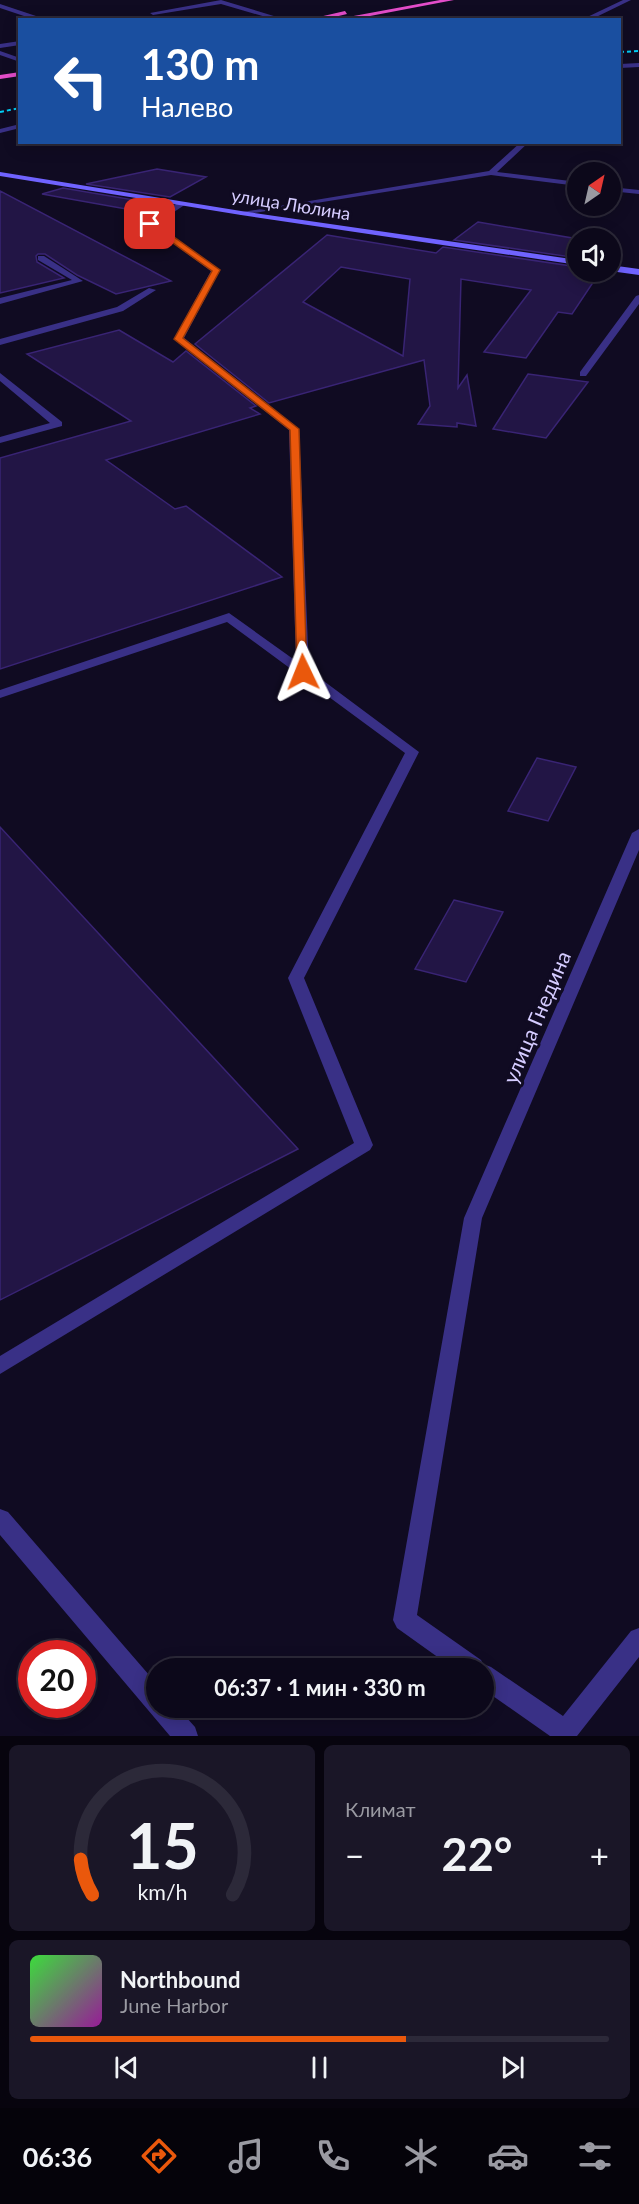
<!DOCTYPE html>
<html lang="ru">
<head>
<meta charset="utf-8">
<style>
	body { margin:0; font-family:Lato,sans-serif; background:#1a1627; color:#f1f3f6; height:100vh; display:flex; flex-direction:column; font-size:22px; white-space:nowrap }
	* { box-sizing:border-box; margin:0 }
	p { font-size:20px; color:#9a9aa2 }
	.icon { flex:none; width:33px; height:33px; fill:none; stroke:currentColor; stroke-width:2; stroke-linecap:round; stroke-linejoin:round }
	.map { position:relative; height:1736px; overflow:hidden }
	.panel { display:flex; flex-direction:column; gap:9px; padding:9px; background:#07040e; flex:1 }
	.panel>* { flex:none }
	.hud { position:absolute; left:18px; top:18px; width:603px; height:126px; border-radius:0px; box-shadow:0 3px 15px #0003,0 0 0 2px #2c2939; background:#1a4fa0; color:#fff; overflow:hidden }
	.needle { width:39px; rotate:34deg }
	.controls { position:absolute; left:567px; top:162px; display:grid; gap:12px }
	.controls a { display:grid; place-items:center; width:54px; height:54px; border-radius:50%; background:#0c081a; box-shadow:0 3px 15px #0003,0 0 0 2px #2c2939; font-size:30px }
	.speed { position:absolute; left:18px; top:1640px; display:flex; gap:12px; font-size:30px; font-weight:700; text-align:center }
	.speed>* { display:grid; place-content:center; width:78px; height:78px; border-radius:50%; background:#0c081a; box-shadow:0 3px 15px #0003,0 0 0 2px #2c2939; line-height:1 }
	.speed .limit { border:9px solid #d22; background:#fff; color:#111 }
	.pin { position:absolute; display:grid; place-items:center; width:51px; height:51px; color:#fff; margin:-26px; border-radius:12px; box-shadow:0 3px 9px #0006 }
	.me { position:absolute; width:66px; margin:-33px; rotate:358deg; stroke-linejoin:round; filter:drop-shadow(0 0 4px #0008) }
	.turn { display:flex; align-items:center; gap:21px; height:126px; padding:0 24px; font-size:27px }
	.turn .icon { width:78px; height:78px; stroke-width:2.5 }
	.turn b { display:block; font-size:42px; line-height:51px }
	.big { font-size:45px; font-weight:700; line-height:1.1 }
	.panel .tile { flex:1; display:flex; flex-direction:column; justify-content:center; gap:9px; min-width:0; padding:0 21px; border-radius:9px; background:#1a1627 }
	.panel .dial { align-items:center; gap:0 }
	.dial svg { height:156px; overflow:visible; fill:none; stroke:#2c2939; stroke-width:7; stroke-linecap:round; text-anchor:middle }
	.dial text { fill:#f1f3f6; stroke:none }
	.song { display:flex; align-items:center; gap:18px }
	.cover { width:72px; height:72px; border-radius:9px; background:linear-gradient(135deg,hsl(120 70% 55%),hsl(300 70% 35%)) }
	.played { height:6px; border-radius:3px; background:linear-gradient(90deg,#ea580c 65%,#2c2939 65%) }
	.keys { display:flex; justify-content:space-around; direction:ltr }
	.heat { display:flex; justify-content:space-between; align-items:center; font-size:33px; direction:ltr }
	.panel .tiles { flex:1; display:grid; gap:9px; grid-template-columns:1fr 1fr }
	.tile:last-child { grid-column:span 2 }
	.trip { position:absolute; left:146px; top:1658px; width:348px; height:60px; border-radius:30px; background:#0c081a; box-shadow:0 3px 15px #0003,0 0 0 2px #2c2939; font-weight:700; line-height:60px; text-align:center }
	.dock { display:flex; height:96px; justify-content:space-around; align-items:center; background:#05030a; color:#9a9aa2 }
	.dock .icon { width:42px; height:42px }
	.dock .selected { color:#ea580c }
	.dock b { font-size:27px; color:#f1f3f6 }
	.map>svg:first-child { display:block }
</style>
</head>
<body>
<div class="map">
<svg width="639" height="1736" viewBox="0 0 639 1736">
	<rect width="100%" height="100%" fill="#100b22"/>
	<path fill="#221545" stroke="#392474" stroke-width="1.5" fill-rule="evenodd" d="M 157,169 L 206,177 L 170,197 L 86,184 Z
		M 63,188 L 158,204 L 143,212 L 42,194 Z
		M 0,191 L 171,281 L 116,294 L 77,275 L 45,254 L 38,254 L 36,256 L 37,262 L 64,278 L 0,293 Z
		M 478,222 L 578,239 L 578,258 L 454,240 Z
		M 327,235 L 436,253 L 443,247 L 578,267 L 578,272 L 600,272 L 572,314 L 558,312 L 526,358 L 484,352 L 531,290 L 461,279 L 458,388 L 467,375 L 476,426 L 457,423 L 457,427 L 418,424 L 430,406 L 424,360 L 269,403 L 195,344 ZM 341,267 L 410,279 L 403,356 L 303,302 Z
		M 119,330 L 173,362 L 186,351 L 256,406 L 250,408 L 260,414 L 106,460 L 175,509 L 186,506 L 282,577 L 0,669 L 0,458 L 131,421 L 27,354 Z
		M 528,374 L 588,382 L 546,438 L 493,429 Z
		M 537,758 L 576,767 L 548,821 L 508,811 Z
		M 0,827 L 298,1149 L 0,1300 Z
		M 454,900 L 503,912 L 466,982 L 415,969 Z"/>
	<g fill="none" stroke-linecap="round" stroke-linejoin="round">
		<path fill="#393086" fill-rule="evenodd" d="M 221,0 L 287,20 L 276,20 L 221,4 L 153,15 L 150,13 Z
			M 623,0 L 631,0 L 590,20 L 581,20 Z
			M 20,41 L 20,45 L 0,48 L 0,44 Z
			M 0,51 L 20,58 L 20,62 L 0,55 Z
			M 179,202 L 186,204 L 156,224 L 220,270 L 184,338 L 299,429 L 309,670 L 419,752 L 304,978 L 373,1145 L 370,1150 L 0,1374 L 0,1356 L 354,1143 L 288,978 L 405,753 L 227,622 L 0,698 L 0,690 L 229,613 L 296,661 L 289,430 L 174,339 L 211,271 L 147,224 Z
			M 38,256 L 44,256 L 83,281 L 0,304 L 0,298 L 72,280 L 38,260 Z
			M 149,288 L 156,290 L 123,311 L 0,345 L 0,339 L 117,307 Z
			M 639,295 L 639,304 L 586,376 L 580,376 L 580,372 L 636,296 Z
			M 0,373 L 62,422 L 62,426 L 0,443 L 0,437 L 50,423 L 0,381 Z
			M 0,1509 L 8,1512 L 156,1683 L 156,1707 L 177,1707 L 195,1727 L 198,1736 L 170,1736 L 0,1535 Z"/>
		<path fill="#393086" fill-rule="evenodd" d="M 0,4 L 45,19 L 46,20 L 36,20 L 0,8 Z
			M 639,63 L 639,67 L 620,68 L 620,64 Z
			M 20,124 L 20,128 L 0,133 L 0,129 Z
			M 521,142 L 529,142 L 497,172 L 578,182 L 578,186 L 491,175 L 241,215 L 237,213 L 489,171 Z
			M 610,187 L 639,190 L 639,194 L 610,191 Z
			M 639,829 L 639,850 L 482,1218 L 417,1615 L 481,1660 L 483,1664 L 491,1667 L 563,1716 L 631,1631 L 639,1628 L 639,1657 L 577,1736 L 550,1736 L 483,1689 L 483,1668 L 453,1668 L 397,1628 L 393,1620 L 464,1218 L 632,833 Z"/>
		<path fill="#7063ff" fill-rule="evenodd" d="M 0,172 L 241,211 L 578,260 L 578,265 L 241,215 L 0,176 Z
			M 610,265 L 639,269 L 639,275 L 610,271 Z"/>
		<path fill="#e44dca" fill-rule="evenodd" d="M 440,0 L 454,0 L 349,20 L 332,20 Z
			M 345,11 L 347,14 L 322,20 L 306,20 Z
			M 20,72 L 20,76 L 0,79 L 0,75 Z"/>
		<path stroke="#00cff7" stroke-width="2" stroke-dasharray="4 3" stroke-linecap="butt" d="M 620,52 L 639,51
			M 0,112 L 20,108"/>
	</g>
	<path fill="#ea580c" stroke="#983908" stroke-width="1.5" d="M 148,222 L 153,222 L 220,270 L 183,338 L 299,429 L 307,674 L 298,674 L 297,672 L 290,430 L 174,339 L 212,271 L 148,225 Z"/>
	<g text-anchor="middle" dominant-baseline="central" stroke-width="6" stroke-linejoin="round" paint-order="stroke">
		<g font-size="18" fill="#d5ccff" stroke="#100b22">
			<text transform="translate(291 204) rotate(9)">улица Люлина</text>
		</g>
		<g font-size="21" fill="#d5ccff" stroke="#100b22">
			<text transform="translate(536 1017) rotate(-67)">улица Гнедина</text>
		</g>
	</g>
</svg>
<div class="controls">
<a><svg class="needle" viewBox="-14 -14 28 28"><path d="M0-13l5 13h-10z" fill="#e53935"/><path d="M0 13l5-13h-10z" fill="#9a9aa2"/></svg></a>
<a><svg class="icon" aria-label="sound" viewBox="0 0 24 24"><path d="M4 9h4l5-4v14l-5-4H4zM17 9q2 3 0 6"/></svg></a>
</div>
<div class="speed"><div class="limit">20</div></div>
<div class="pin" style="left:150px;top:224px;background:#d93025"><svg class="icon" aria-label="arrive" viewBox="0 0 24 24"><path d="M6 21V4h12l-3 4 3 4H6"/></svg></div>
<svg class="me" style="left:303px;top:672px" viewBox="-20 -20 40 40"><path d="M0-17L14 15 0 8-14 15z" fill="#ea580c" stroke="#fff" stroke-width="4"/></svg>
<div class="trip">06:37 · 1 мин · 330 m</div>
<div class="hud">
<div class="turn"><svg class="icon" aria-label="left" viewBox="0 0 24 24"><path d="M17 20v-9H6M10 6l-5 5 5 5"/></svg><div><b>130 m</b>Налево</div></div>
</div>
</div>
<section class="panel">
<div class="tiles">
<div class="tile dial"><svg viewBox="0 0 100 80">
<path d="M14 69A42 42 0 1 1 86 69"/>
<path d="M14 69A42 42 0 0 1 8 51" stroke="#ea580c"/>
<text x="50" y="56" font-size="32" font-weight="700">15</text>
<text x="50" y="72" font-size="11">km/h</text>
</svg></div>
<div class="tile"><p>Климат</p>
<div class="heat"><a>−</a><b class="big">22°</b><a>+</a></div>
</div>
<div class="tile">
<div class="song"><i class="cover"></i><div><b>Northbound</b><p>June Harbor</p></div></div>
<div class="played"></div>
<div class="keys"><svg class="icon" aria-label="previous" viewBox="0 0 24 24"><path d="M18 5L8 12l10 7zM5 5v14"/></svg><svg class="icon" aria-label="pause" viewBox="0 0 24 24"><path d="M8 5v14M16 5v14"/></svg><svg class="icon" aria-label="next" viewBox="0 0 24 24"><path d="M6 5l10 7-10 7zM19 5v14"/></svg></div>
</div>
</div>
</section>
<nav class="dock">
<b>06:36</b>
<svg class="icon selected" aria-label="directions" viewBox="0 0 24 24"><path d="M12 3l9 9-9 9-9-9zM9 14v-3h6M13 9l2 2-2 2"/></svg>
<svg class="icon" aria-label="music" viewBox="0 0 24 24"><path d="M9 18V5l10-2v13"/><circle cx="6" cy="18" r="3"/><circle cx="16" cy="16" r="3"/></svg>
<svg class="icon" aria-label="phone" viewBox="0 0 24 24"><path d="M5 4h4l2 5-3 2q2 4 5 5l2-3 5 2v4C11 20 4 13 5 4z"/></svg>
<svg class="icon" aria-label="climate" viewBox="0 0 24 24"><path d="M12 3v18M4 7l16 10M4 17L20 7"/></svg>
<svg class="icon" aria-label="car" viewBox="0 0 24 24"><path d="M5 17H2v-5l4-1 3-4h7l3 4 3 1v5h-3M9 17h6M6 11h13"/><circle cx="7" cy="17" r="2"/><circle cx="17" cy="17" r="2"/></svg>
<svg class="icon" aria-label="filters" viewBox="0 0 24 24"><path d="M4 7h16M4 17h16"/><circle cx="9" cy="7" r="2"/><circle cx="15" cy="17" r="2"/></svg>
</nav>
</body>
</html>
